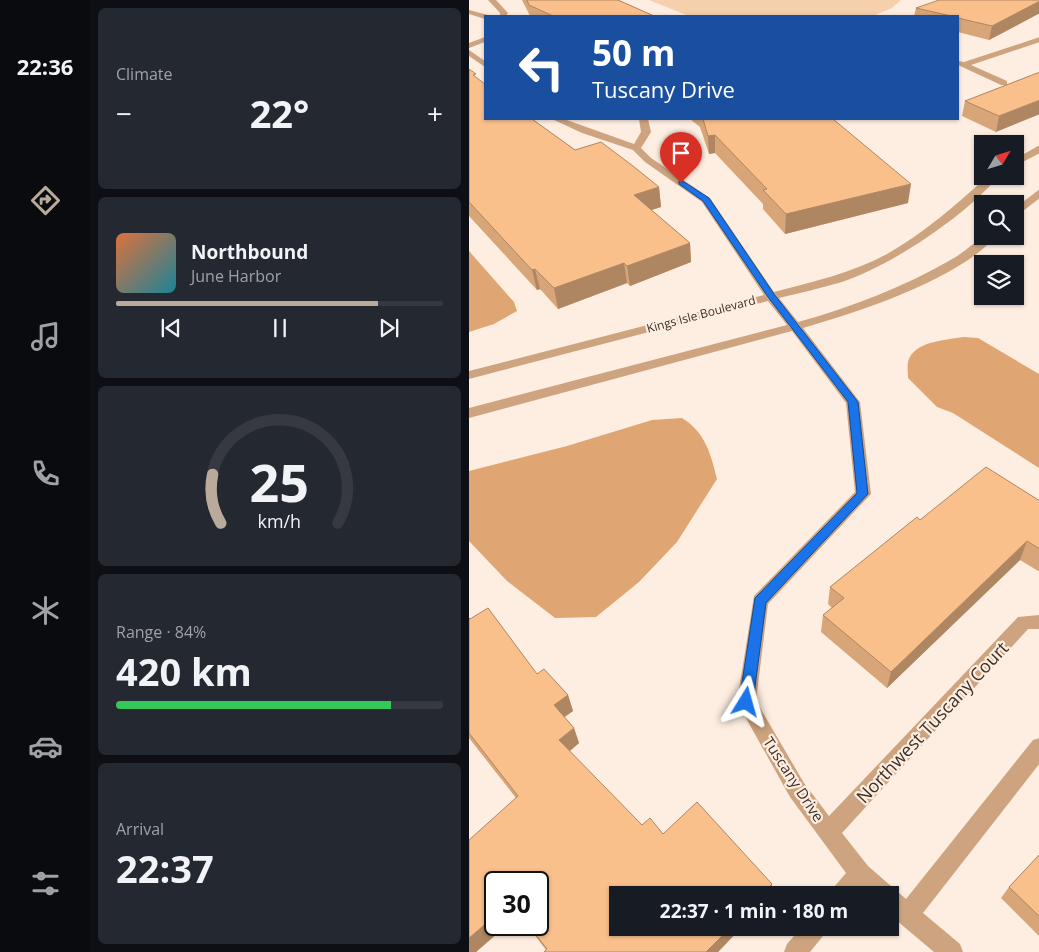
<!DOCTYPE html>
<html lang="en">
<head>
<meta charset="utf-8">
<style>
	body { margin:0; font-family:"Open Sans",sans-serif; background:#242831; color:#f1f3f6; height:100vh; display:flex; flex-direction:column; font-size:19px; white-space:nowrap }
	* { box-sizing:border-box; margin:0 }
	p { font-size:16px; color:#9ea1a6 }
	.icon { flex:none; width:28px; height:28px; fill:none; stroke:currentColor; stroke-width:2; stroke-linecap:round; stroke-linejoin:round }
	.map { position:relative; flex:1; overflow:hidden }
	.details { display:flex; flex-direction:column; gap:8px; padding:8px; background:#0d0f14; width:379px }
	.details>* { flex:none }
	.top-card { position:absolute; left:15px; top:15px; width:475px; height:105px; border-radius:0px; box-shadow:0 1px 4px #0004; background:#1a4fa0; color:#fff; overflow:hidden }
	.needle { width:32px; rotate:52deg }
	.tools { position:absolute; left:505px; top:135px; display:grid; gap:10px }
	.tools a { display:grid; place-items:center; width:50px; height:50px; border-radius:0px; background:#171b24; box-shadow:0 1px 4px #0004; font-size:25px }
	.speed { position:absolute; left:15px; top:871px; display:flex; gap:10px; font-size:25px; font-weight:700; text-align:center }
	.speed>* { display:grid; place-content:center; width:65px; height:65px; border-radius:50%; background:#171b24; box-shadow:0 1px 4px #0004; line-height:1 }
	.speed .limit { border:2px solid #111; border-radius:8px; background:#fff; color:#111 }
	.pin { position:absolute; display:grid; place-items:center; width:42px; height:42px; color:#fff; margin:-51px -21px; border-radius:50% 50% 50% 0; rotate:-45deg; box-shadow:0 0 5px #0007 }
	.pin .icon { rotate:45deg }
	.me { position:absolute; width:55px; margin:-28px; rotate:8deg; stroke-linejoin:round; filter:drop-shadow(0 0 4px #0008) }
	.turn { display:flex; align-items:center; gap:18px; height:105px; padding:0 25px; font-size:22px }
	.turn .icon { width:65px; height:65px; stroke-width:2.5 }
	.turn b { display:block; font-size:35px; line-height:42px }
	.big { font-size:38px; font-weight:700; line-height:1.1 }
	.details .card { flex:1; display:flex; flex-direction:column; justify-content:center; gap:8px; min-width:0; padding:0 18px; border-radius:8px; background:#242831 }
	.details .dial { align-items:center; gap:0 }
	.dial svg { height:130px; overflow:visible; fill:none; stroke:#363941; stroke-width:7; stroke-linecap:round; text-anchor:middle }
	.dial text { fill:#f1f3f6; stroke:none }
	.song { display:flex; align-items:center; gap:15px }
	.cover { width:60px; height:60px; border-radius:8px; background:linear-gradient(135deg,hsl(20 70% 55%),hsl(190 70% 35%)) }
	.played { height:5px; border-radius:2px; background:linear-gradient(90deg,#baaa9b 80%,#363941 80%) }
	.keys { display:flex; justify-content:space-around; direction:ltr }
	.heat { display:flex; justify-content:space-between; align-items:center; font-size:28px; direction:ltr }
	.charge { height:8px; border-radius:4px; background:linear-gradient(90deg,#34c759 84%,#363941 0) }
	.trip { position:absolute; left:140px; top:886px; width:290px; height:50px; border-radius:0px; background:#171b24; box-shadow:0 1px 4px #0004; font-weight:700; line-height:50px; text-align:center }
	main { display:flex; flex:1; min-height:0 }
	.tabs { display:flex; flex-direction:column; width:90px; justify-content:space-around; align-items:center; background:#090b0e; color:#9ea1a6 }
	.tabs .icon { width:35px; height:35px }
	.tabs .selected { color:#baaa9b }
	.tabs b { font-size:22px; color:#f1f3f6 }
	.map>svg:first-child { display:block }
</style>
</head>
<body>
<main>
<nav class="tabs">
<b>22:36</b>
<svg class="icon selected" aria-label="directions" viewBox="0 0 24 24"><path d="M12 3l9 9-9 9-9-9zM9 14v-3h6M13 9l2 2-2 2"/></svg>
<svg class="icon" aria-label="music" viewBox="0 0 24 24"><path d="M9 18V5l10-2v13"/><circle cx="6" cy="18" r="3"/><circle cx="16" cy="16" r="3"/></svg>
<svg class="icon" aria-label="phone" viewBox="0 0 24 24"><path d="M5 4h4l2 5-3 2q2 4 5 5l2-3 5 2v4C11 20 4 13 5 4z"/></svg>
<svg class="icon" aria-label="climate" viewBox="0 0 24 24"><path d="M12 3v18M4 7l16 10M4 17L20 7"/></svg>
<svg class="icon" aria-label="car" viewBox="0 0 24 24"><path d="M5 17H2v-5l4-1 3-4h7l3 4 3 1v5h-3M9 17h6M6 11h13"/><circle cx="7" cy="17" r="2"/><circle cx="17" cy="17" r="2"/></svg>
<svg class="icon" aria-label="filters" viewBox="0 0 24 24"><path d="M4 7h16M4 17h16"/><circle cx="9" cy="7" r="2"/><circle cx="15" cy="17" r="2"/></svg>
</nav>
<section class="details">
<div class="card"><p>Climate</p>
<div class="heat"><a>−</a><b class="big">22°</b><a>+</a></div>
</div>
<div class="card">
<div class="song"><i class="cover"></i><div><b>Northbound</b><p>June Harbor</p></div></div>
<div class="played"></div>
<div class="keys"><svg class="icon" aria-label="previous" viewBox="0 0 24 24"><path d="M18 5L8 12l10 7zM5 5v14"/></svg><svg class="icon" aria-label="pause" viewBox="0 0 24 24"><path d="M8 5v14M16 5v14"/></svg><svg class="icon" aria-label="next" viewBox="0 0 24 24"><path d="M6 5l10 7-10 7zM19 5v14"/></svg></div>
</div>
<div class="card dial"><svg viewBox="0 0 100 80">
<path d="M14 69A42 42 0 1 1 86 69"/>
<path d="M14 69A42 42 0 0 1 9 39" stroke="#baaa9b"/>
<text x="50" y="56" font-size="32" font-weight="700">25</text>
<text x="50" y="72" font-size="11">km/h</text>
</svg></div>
<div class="card"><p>Range · 84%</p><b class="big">420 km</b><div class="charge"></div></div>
<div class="card"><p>Arrival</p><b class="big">22:37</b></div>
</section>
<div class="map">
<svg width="571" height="952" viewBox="0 0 571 952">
	<rect width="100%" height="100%" fill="#feeee1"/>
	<path fill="#f6cfac" d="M 180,0 L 432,0 L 423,8 L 404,16 L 220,16 Z"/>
	<path fill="#dfa673" d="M 0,251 L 45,302 L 48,311 L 25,324 L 0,332 Z
		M 495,337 L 509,338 L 570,374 L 570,468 L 484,413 L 468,407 L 439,378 C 439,373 438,367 439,362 C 444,341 477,340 495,337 Z
		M 213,418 C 236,432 242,454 248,479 L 208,542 L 170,582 L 127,617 L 86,618 L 38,581 L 0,541 L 0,471 L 98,446 L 183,420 Z"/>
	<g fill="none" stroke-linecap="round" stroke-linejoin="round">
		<path fill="#cda47f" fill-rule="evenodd" d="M 19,0 L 27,0 L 39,13 L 37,16 L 31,16 L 31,13 Z
			M 0,10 L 19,15 L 19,16 L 16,16 L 16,19 L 0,14 Z
			M 16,37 L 16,42 L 0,48 L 0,43 Z
			M 571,37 L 571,42 L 502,65 L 538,81 L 538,85 L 532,85 L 489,65 L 489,61 L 495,62 Z
			M 0,50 L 16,61 L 16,67 L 0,56 Z
			M 83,119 L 95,119 L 165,144 L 172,132 L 170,119 L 179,119 L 182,132 L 172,148 L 182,158 L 241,198 L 305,292 C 343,282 383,273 418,254 C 455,233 488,204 519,176 L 530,176 C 495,217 423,265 373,282 C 352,288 331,293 310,298 L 329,322 C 383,307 435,287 485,258 C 501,249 508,236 527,236 C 489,280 389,312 334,328 L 391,402 L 402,494 L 299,604 L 287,701 L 335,783 L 360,816 L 549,617 L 571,615 L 571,629 L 559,629 L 373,833 L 399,866 L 437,899 L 564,740 L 571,738 L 571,763 L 454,913 L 491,944 L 494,952 L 465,952 L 421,915 L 421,895 L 399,895 L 392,889 L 387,895 L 362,895 L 365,887 L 377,873 L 321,797 L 268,702 L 285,596 L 386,492 L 377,403 L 323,331 L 0,418 L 0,408 L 318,325 L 299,301 L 0,379 L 0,371 L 295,295 L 233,202 L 176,162 L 164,150 L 113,133 Z
			M 571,145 L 571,153 L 546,166 L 546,159 Z
			M 571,189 L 571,198 L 546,217 L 546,208 Z
			M 332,928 L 357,928 L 354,936 L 341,952 L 315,952 L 318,944 Z"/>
	</g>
	<path fill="#d7a578" d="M 53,0 L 149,0 L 185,16 L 61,16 Z
		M 571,0 L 571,13 L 520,40 L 489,32 L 489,16 L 445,16 L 447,8 Z
		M 0,69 L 8,79 L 106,150 L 190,187 L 192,207 L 182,210 L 221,243 L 222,262 L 161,286 L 158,283 L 89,309 L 71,289 L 68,290 L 0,216 Z
		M 571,72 L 527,132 L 493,116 L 496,101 Z
		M 221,119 L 364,119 L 439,203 L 316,234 L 294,209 L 294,204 L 246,153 L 240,154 L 231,127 Z
		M 571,501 L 571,572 L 551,560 L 418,688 L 352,632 L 354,615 L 363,608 L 359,604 L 361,587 L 451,520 Z
		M 0,618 L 68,674 L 99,695 L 104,711 L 95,717 L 105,728 L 110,743 L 101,751 L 149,928 L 272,928 L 249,952 L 75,952 L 77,950 L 58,925 L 69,925 L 26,882 L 38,925 L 7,952 L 0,952 L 47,798 L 0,738 Z
		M 571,854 L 571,937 L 532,898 L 540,887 Z"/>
	<path fill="#af8662" d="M 571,1 L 571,13 L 520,40 L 523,26 Z
		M 571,100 L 571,114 L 527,132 L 530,116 Z
		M 246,135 L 246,153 L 240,154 L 239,136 Z
		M 442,184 L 439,203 L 316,234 L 317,214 Z
		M 190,187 L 192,207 L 167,215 L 165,195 Z
		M 221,243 L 222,262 L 161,286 L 158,266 Z
		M 155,263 L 158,283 L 89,309 L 85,288 Z
		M 66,269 L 71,289 L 68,290 L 63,270 Z
		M 558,541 L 551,560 L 418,688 L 422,672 Z
		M 99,695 L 104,711 L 90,721 L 85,705 Z
		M 105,728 L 110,743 L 96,755 L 90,740 Z
		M 303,884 L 302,895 L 292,895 Z
		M 26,916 L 26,925 L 38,925 L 7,952 L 0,952 L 0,938 Z
		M 261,928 L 272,928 L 249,952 L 237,952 Z"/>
	<path fill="#fac08c" stroke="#af8662" d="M 58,0 L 149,0 L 185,16 L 84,16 L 60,5 Z
		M 470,0 L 571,0 L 571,1 L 523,26 L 489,18 L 489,16 L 482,16 L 447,8 Z
		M 0,69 L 7,74 L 4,75 L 16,84 L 16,119 L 63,119 L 106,150 L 132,142 L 164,166 L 190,187 L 165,195 L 221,243 L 158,266 L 155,263 L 85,288 L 66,269 L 63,270 L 0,202 Z
		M 571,72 L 571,100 L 530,116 L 496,101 Z
		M 234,119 L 364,119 L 442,184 L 317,214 L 294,190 L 298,189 L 246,135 L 239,136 Z
		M 517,467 L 571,501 L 571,549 L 558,541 L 422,672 L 354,615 L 375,598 L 361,587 L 448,517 L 451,520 Z
		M 19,608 L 68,674 L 75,669 L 99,695 L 85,705 L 105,728 L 90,740 L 173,825 L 181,818 L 194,834 L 228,802 L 303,884 L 292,895 L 149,895 L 149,928 L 261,928 L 237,952 L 75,952 L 78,949 L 59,925 L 69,925 L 69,882 L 26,882 L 26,916 L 0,938 L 0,840 L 49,796 L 0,733 L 0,618 L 1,619 Z
		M 571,854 L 571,917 L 540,887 Z"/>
	<path fill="#1a73e8" stroke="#114b97" d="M 212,180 L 240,198 L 305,294 L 389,402 L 399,494 L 297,603 L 284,702 L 282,707 L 277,709 L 272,707 L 270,702 L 286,598 L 388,493 L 379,402 L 299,297 L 234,201 L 210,184 L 210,181 Z"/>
	<g text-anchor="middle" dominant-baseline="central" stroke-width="4.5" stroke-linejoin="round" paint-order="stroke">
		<g font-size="12" fill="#3c3229" stroke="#feeee1">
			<text transform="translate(232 314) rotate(-15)">Kings Isle Boulevard</text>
		</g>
		<g font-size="15" fill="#3c3229" stroke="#feeee1">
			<text transform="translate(325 779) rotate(57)">Tuscany Drive</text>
		</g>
		<g font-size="18" fill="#3c3229" stroke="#feeee1">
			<text transform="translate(463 722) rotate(-47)">Northwest Tuscany Court</text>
		</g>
	</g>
</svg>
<div class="tools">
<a><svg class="needle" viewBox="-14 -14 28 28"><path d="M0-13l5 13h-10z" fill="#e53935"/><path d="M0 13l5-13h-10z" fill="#9ea1a6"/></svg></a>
<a><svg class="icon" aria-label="search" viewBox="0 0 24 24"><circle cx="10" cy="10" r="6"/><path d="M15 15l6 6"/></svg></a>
<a><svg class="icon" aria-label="layers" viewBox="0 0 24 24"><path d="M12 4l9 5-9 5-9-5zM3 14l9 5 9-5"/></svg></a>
</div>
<div class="speed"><div class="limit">30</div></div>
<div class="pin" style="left:212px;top:183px;background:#d93025"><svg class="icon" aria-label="arrive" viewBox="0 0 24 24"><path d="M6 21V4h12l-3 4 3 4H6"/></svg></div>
<svg class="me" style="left:277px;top:702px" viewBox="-20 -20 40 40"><path d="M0-17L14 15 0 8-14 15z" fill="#1a73e8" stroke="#fff" stroke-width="4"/></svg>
<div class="trip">22:37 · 1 min · 180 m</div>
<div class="top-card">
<div class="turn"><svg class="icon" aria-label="left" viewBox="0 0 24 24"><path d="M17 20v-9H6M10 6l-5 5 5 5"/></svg><div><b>50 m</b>Tuscany Drive</div></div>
</div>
</div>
</main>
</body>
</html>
